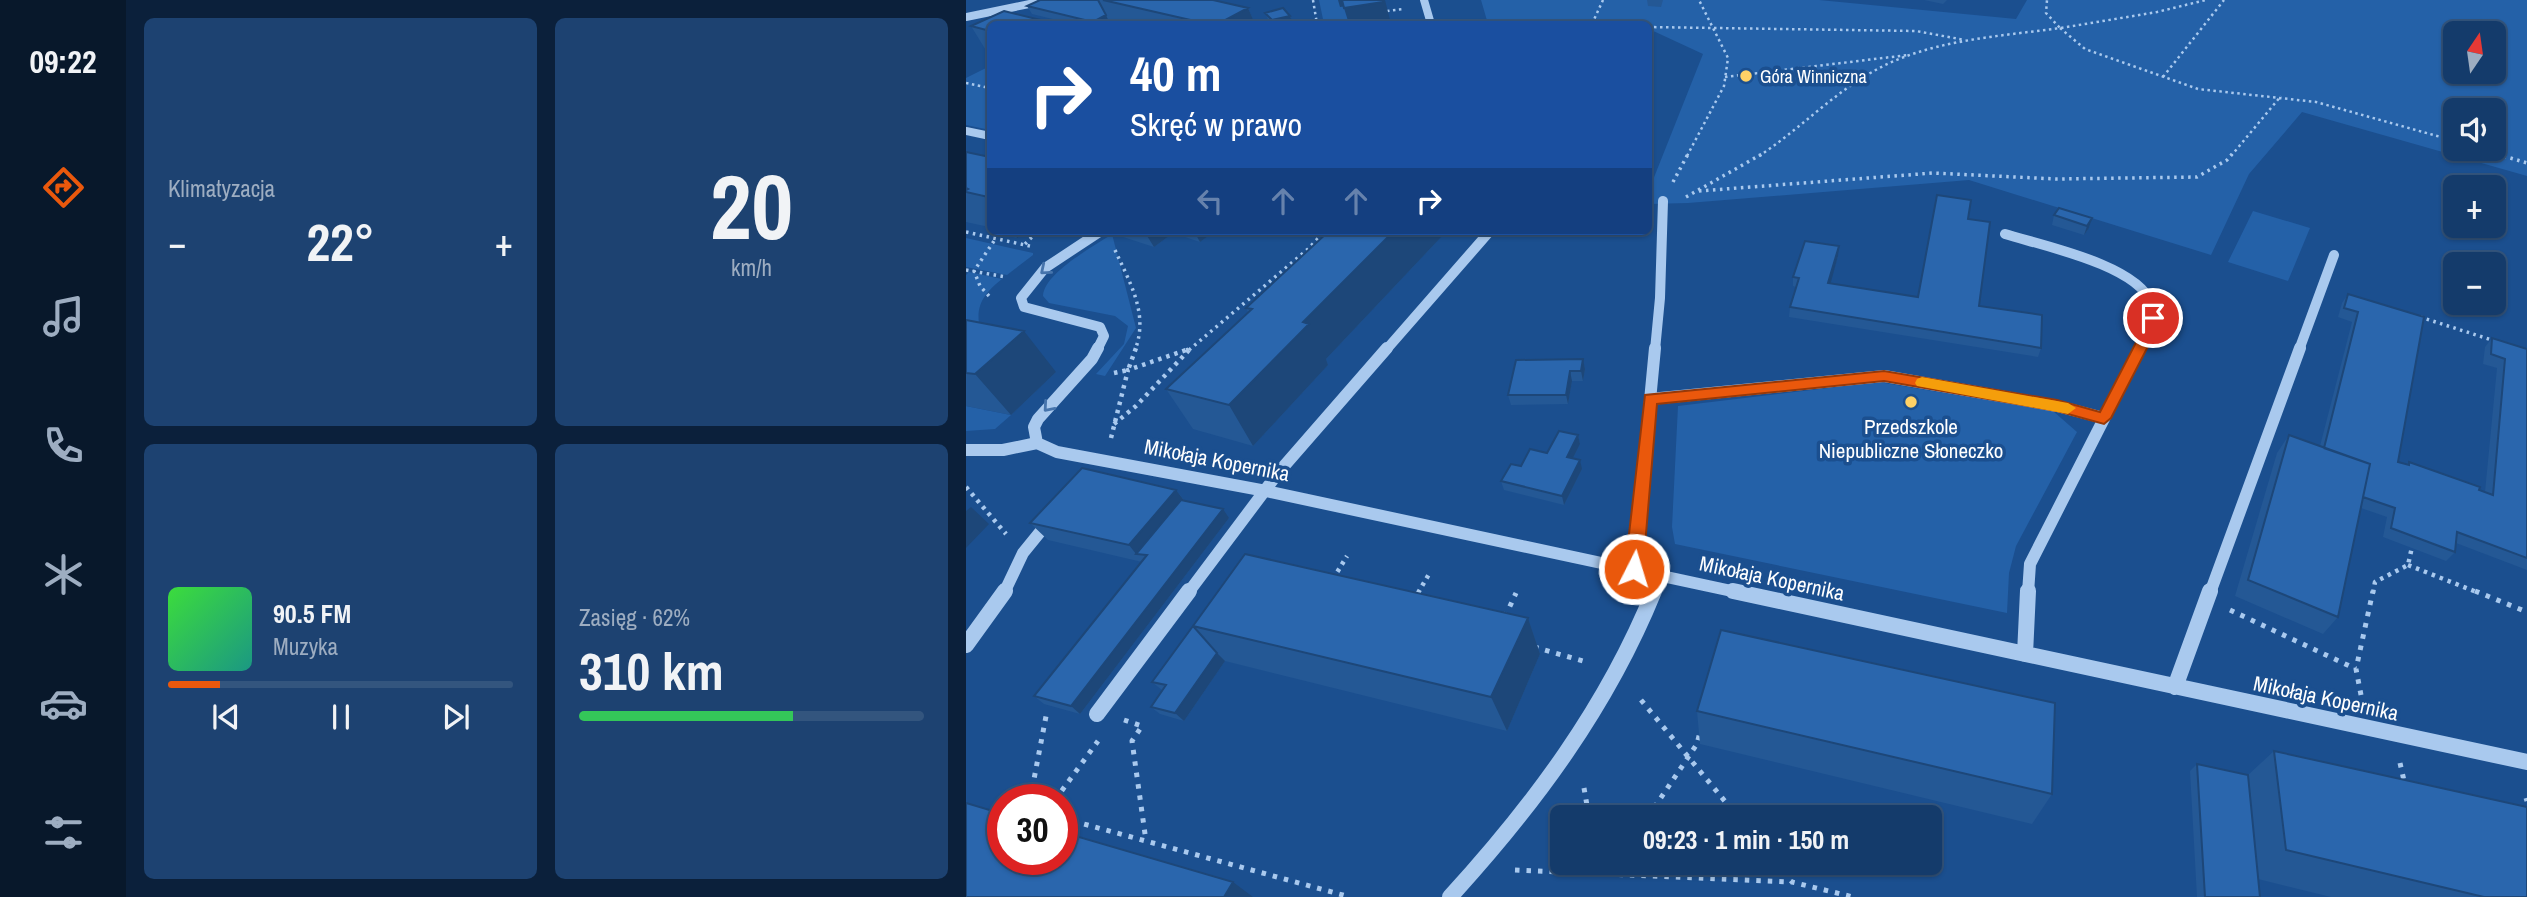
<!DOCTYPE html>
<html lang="pl">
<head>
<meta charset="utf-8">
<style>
	body { margin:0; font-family:"Archivo Narrow",sans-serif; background:#1d4271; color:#f1f3f6; height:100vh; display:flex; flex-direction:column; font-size:26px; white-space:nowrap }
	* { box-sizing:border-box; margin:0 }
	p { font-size:23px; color:#9dadc1 }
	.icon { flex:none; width:38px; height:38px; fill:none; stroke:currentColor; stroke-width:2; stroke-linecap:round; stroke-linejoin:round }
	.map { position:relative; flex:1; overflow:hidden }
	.side { display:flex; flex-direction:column; gap:18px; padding:18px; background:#0b203b; width:840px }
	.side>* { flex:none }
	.hud { position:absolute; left:21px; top:21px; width:665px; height:214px; border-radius:10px; box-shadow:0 2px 5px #0004,0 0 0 2px #33557e; background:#1a4fa0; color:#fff; overflow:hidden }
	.needle { width:46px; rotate:13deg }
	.tools { position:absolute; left:1477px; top:21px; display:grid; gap:14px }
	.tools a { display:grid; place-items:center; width:63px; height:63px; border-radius:10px; background:#143b6b; box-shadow:0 2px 5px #0004,0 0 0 2px #33557e; font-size:35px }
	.speed { position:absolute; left:21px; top:784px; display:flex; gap:14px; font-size:35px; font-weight:700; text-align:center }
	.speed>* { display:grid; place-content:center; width:91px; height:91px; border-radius:50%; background:#143b6b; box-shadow:0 2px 5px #0004,0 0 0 2px #33557e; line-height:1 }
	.speed .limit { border:10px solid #d22; background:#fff; color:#111 }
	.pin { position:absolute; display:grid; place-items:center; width:60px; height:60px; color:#fff; margin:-30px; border:4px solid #fff; border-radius:50%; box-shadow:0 2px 7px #0007 }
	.me { position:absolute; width:77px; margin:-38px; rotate:5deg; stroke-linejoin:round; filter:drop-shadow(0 0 5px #0008) }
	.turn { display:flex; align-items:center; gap:24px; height:147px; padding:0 28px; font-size:32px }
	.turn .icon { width:91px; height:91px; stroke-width:2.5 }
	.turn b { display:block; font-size:49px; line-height:60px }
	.lanes { display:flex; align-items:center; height:66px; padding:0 28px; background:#0003; justify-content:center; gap:35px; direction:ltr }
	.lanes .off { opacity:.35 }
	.big { font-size:52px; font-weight:700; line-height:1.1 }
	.side .card { flex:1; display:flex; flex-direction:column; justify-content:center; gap:10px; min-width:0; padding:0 24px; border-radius:10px; background:#1d4271 }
	.side .dial { align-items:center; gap:0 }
	.dial b { font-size:91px; line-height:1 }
	.song { display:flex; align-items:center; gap:21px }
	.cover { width:84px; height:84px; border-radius:10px; background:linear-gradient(135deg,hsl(120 70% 55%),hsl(170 70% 35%)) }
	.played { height:7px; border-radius:4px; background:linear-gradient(90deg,#ea580c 15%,#33557e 15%) }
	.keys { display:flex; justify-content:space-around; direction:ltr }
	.heat { display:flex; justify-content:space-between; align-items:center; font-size:38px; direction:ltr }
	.charge { height:10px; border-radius:5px; background:linear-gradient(90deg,#34c759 62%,#33557e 0) }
	.side .tiles { flex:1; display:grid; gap:18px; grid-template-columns:repeat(2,1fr) }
	.trip { position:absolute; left:584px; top:805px; width:392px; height:70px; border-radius:10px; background:#143b6b; box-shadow:0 2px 5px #0004,0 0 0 2px #33557e; font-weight:700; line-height:70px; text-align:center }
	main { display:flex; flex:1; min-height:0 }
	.menu { display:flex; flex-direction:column; width:126px; justify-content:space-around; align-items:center; background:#08182b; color:#9dadc1 }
	.menu .icon { width:49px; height:49px }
	.menu .current { color:#ea580c }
	.menu b { font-size:32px; color:#f1f3f6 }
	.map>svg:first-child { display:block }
</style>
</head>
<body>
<main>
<nav class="menu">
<b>09:22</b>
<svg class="icon current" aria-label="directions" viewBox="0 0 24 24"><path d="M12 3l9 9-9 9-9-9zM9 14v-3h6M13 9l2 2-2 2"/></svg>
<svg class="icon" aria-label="music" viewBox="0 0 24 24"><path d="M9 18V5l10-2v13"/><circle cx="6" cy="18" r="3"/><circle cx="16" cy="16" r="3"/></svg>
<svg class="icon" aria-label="phone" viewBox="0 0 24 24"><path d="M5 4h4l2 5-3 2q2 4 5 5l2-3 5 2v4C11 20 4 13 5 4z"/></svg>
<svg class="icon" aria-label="climate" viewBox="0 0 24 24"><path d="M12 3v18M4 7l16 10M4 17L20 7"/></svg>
<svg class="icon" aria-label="car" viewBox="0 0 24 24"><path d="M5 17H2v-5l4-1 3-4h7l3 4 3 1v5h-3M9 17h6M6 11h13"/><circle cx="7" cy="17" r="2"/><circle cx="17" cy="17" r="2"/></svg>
<svg class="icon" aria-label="filters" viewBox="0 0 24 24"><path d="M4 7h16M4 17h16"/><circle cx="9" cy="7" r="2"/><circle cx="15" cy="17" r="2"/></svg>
</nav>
<section class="side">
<div class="tiles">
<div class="card"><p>Klimatyzacja</p>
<div class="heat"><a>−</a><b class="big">22°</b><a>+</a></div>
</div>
<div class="card dial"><b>20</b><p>km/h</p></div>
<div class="card">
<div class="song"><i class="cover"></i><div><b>90.5 FM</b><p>Muzyka</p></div></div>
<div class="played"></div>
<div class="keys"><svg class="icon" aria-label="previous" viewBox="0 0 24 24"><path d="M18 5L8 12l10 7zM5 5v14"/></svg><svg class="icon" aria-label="pause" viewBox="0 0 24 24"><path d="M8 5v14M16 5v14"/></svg><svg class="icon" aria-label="next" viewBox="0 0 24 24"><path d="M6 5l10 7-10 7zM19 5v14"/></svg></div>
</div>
<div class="card"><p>Zasięg · 62%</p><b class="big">310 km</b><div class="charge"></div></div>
</div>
</section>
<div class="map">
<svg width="1561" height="897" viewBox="0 0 1561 897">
	<rect width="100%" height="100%" fill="#1b4f8f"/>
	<path fill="#2461a8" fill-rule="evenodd" d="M 353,0 L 374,0 L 383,6 L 386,24 L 358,24 Z
		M 515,0 L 853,0 L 1050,19 L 1061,0 L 1561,0 L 1561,176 L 1336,112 L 1283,174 L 1245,255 L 1003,180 L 722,203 L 683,204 L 683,190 L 737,54 L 683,29 L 682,24 L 522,24 ZM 1489,33 L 1528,33 L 1528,72 L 1489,72 ZM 1489,110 L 1528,110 L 1528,149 L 1489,149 Z
		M 24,66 L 24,130 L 0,125 L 0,78 Z
		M 1287,211 L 1344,228 L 1322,281 L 1262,262 Z
		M 146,234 L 170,328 L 139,376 L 130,374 L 158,344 L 162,326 L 149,316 L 83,303 L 77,296 C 78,273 127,247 146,234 Z
		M 0,238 L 67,253 L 67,255 L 41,275 L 0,267 Z
		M 3,272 L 36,279 C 21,291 10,303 13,323 L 0,333 L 0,275 Z
		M 912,382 L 1087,411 L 1111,432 L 1050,546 L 1043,573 L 1041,613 L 709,544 L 706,527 L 712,406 Z
		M 0,406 L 45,415 L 29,429 L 0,431 Z"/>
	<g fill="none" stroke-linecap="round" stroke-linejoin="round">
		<path stroke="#a9c9ee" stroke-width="2.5" stroke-dasharray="2.5 3.5" stroke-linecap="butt" d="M 347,0 L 351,24
			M 421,11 L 438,9
			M 560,24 L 638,24
			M 626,24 L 637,0
			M 682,27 L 950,31 L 999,40
			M 1094,28 L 1119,49 L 1232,89 L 1350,102 L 1489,141
			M 1095,28 L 1191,12 L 1240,0
			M 759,77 L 942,55
			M 1197,77 L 1258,0
			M 0,83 L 24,88
			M 1514,149 L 1537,156
			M 721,156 L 758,86 L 762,58 L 733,0
			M 793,156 C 831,131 864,97 901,75 C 958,40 1029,37 1094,28 L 1080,13 L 1081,0
			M 1265,156 L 1315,96"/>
		<path stroke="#a9c9ee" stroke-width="3.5" stroke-dasharray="2.5 4.5" stroke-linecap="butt" d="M 1531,154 L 1561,163
			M 707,182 L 722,154
			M 733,191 L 967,173 L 1090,179 L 1231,177 L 1261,160 L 1266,154
			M 720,197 L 796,154
			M 0,232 L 68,247
			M 59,244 L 72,231
			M 149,250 C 164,283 183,314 169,350
			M 0,270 L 40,277
			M 23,296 L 14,286 L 8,271 L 30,238
			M 1454,317 L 1529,341
			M 220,350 L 223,349
			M 223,350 L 342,249 L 359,231"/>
		<path stroke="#a9c9ee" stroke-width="4.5" stroke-dasharray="3.5 5" stroke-linecap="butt" d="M 148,373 L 162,370 L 170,348
			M 148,424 L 170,406 L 225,348
			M 145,438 L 162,370 L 223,349
			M 0,487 L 40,534
			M 1442,565 L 1513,593
			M 367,579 L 381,556
			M 452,593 L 463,574
			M 1407,593 L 1409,582 L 1442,565 L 1446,547"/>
		<path stroke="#a9c9ee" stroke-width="5" stroke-dasharray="4.5 7" stroke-linecap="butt" d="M 1509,591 L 1561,612
			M 450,597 L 453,591
			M 1264,610 L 1390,669
			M 539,617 L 550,593
			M 568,647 L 617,661
			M 1395,695 L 1390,669 L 1407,591
			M 675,700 L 772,817
			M 158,720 L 176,726 L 166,741 L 180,841
			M 1434,763 L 1439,785
			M 618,788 L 623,817
			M 1560,798 L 1561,801
			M 64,800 L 81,711
			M 89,800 L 132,741
			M 682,817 L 731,744 L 734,732
			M 96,818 L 384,897
			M 632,863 L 634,874
			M 810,863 L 826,882 L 887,897
			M 549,870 L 826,882
			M 665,876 L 669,863"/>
		<path stroke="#a9c9ee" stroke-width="8" d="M 458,0 L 465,24
			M 0,17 L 83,0
			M 0,131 L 24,136"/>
		<path stroke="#a9c9ee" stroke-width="10" d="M 1039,234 C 1074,245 1172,265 1185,303 C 1190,320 1181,335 1173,350
			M 131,350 L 138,336 L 134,327 L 58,307 L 55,298 L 79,268 L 135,231
			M 420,350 L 524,231
			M 689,350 L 694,298 L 697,201
			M 1333,350 L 1368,255"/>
		<path stroke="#a9c9ee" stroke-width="12" d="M 684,399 L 918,376 L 1091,406 L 1138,418
			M 71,443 L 68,427 L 72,419 L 126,359 L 132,348
			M 0,450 L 37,450 L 71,443 L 91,452 L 300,491 L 775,593
			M 668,569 L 689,348
			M 38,593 L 57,553 L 83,521
			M 222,593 L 312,473 L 421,348
			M 688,593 L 695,575
			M 1062,593 L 1064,564 L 1174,348
			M 1244,593 L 1334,348"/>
		<path stroke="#a9c9ee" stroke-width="16" d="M 767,591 L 1561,762
			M 0,645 L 39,591
			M 1059,654 L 1062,591
			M 1209,687 L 1244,591
			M 131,714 L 223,591
			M 484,897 C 568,805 641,707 688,591"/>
	</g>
	<path fill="#245895" d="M 74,0 L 247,0 L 282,8 L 289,24 L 107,24 L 66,14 L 61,6 Z
		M 681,0 L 697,0 L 695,7 L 682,6 Z
		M 958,0 L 981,0 L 977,4 Z
		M 299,13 L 324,16 L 327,24 L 306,24 L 303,21 Z
		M 24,24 L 24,57 L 5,26 Z
		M 0,152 L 24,157 L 24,229 L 23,227 L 0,222 Z
		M 1088,215 L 1126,218 L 1123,228 L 1118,235 L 1086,225 Z
		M 1002,219 L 1013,306 L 1075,348 L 1072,357 L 823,317 L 824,307 L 830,287 L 827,286 L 827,277 L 872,256 L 864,283 L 952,297 Z
		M 26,231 L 60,231 L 51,238 L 27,232 Z
		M 153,231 L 249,231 L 234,242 L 207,233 L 188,247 L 157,237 Z
		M 478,234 L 360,359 L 362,365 L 287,446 L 227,429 L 200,389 L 282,312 L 280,308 Z
		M 1382,294 L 1458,317 L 1432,462 L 1441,465 L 1443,462 L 1519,492 L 1531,368 L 1517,364 L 1519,347 L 1526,338 L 1561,349 L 1561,570 L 1490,543 L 1489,552 L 1480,561 L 1417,537 L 1421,517 L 1395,508 L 1372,617 L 1357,634 L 1269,596 L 1311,453 L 1323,435 L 1354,446 L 1386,322 L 1372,317 L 1376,303 Z
		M 0,320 L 90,372 L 45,415 L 0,406 Z
		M 617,359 L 619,369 L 617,381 L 606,381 L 602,404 L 545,405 L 542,395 Z
		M 612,435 L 614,444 L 607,458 L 616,469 L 598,505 L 538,490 L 535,481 L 555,466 Z
		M 210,490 L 219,501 L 263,518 L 114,714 L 78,704 L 68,696 L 176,562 L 82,540 L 64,523 Z
		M 279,554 L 562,618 L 574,654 L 541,731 L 259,661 L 218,721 L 194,714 L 185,707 L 196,690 L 186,682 Z
		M 731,711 L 1086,794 L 1066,824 L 734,744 Z
		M 1308,751 L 1561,897 L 1365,897 L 1292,879 L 1294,897 L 1231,897 L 1224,771 L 1231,764 L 1282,775 Z"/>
	<path fill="#1d4779" d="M 372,0 L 381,0 L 383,6 L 374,7 Z
		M 419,0 L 425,24 L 383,24 L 378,8 Z
		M 282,8 L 289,24 L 252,24 Z
		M 140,15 L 144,24 L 128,24 L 127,22 Z
		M 324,16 L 327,24 L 308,24 L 306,20 Z
		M 1126,218 L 1123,228 L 1118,235 L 1121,226 Z
		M 47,231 L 60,231 L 51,238 Z
		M 178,231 L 206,231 L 207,233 L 188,247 Z
		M 232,231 L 249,231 L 234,242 L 229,233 Z
		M 428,231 L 477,231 L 478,234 L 360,359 L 362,365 L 287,446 L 263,405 L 337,322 Z
		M 873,246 L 872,256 L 862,293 L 862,283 Z
		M 58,331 L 90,372 L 45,415 L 9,374 Z
		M 617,359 L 619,369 L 617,381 L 615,371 Z
		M 604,371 L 606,381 L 602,404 L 600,395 Z
		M 612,435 L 614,444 L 603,466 L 601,457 Z
		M 614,460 L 616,469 L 598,505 L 596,496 Z
		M 210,490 L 223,507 L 181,555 L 170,554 L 163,545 Z
		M 5,507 L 23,524 L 0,548 L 0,511 Z
		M 257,509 L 263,518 L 114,714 L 105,706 Z
		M 562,618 L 574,654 L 541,731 L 525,697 Z
		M 251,653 L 259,661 L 218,721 L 209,713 Z
		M 267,882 L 287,897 L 258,897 Z"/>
	<path fill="#2a66ad" stroke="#1d4779" stroke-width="2" d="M 74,0 L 132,0 L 140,15 L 127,22 L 61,6 Z
		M 137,0 L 247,0 L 282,8 L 252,24 L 242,24 Z
		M 376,0 L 417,0 L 417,2 L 378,8 Z
		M 317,8 L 324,16 L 306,20 L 299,13 Z
		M 38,11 L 91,24 L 24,24 L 24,31 L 5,26 Z
		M 501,22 L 502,24 L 484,24 Z
		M 0,152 L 24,157 L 24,195 L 22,197 L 0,192 L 0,190 L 2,189 L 0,188 Z
		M 971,195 L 1005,200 L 1002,219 L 1024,222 L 1013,306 L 1076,315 L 1075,348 L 824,307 L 833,278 L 827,277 L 839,241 L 873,246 L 862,283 L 952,297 Z
		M 1093,208 L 1126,218 L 1121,226 L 1088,215 Z
		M 363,231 L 428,231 L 337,322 L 343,324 L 263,405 L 200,389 L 286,309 L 280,308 Z
		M 1382,294 L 1458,317 L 1432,462 L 1443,465 L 1443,462 L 1514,487 L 1513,490 L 1527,495 L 1539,359 L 1525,354 L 1526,338 L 1561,349 L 1561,558 L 1491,532 L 1489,552 L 1425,528 L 1429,508 L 1397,497 L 1404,464 L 1358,448 L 1392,312 L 1378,308 Z
		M 0,320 L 58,331 L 9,374 L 0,373 Z
		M 617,359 L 615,371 L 604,371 L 600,395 L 542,395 L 550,360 Z
		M 593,431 L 612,435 L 601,457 L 614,460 L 596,496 L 535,481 L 545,464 L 555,466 L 564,449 L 581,453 Z
		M 1323,435 L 1404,464 L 1372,617 L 1282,580 Z
		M 116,468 L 210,490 L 163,545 L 64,523 Z
		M 215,500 L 257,509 L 105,706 L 68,696 L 181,555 L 170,554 Z
		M 279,554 L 562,618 L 525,697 L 227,626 Z
		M 227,626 L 251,653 L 209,713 L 185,707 L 200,685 L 186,682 Z
		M 755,630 L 1089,703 L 1086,794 L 731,711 Z
		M 1308,751 L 1561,807 L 1561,897 L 1518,897 L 1320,850 Z
		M 1231,764 L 1282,775 L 1294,897 L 1239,897 Z
		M 0,803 L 37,814 L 37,859 L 96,859 L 96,832 L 267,882 L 258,897 L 0,897 Z"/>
	<defs><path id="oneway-chevron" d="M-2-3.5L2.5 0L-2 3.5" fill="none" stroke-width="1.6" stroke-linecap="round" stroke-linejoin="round" transform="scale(1.75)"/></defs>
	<g stroke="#4674ac">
		<use href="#oneway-chevron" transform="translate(79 270) rotate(140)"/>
		<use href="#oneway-chevron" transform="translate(82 407) rotate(131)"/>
	</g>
	<path fill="#ea580c" stroke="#983908" stroke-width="2" d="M 1187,314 L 1194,318 L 1191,329 L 1145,418 L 1138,424 L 1091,411 L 918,381 L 691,404 L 677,569 L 674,575 L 668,577 L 662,575 L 659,569 L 679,395 L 918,371 L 1091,400 L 1134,412 L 1177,329 L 1180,318 Z"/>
	<path fill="#f59e0b" d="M 956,377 L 1102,403 L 1110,408 L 1102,414 L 951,386 L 949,383 L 951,379 Z"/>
	<g fill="#ffd166" stroke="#1b4f8f" stroke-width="2.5">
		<circle cx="780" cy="76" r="7"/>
		<circle cx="945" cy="402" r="7"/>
	</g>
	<g text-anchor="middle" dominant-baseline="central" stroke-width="7" stroke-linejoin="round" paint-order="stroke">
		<g font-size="18" fill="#fff" stroke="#1b4f8f" text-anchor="start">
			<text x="794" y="76">Góra Winniczna</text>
		</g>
		<g font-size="21" fill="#fff" stroke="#1b4f8f">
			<text x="945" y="426">Przedszkole<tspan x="945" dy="24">Niepubliczne Słoneczko</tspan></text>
		</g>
		<g font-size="21" fill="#fff" stroke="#1b4f8f">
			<text transform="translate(251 460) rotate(11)">Mikołaja Kopernika</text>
			<text transform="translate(806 578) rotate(12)">Mikołaja Kopernika</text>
			<text transform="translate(1360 698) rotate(12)">Mikołaja Kopernika</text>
		</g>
	</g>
</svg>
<div class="tools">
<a><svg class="needle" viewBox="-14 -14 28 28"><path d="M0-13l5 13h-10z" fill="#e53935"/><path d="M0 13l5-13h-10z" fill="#9dadc1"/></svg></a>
<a><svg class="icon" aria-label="sound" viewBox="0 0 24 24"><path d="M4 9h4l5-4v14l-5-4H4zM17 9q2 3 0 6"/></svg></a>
<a>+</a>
<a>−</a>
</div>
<div class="speed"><div class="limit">30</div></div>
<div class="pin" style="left:1187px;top:318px;background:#d93025"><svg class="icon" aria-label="arrive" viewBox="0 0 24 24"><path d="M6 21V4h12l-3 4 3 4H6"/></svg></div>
<svg class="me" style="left:668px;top:569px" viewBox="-20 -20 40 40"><circle r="17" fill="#ea580c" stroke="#fff" stroke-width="3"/><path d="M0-11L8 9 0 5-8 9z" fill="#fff"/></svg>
<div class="trip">09:23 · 1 min · 150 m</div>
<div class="hud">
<div class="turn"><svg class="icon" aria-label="right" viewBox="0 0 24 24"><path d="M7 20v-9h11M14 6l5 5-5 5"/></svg><div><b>40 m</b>Skręć w prawo</div></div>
<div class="lanes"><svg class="icon off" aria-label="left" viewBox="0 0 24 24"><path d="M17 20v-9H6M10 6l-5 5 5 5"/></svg><svg class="icon off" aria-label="ahead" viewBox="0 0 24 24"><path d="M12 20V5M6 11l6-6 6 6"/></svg><svg class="icon off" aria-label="ahead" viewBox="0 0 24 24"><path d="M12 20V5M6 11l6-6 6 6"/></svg><svg class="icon" aria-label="right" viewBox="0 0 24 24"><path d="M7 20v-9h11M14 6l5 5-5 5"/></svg></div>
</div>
</div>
</main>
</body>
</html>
